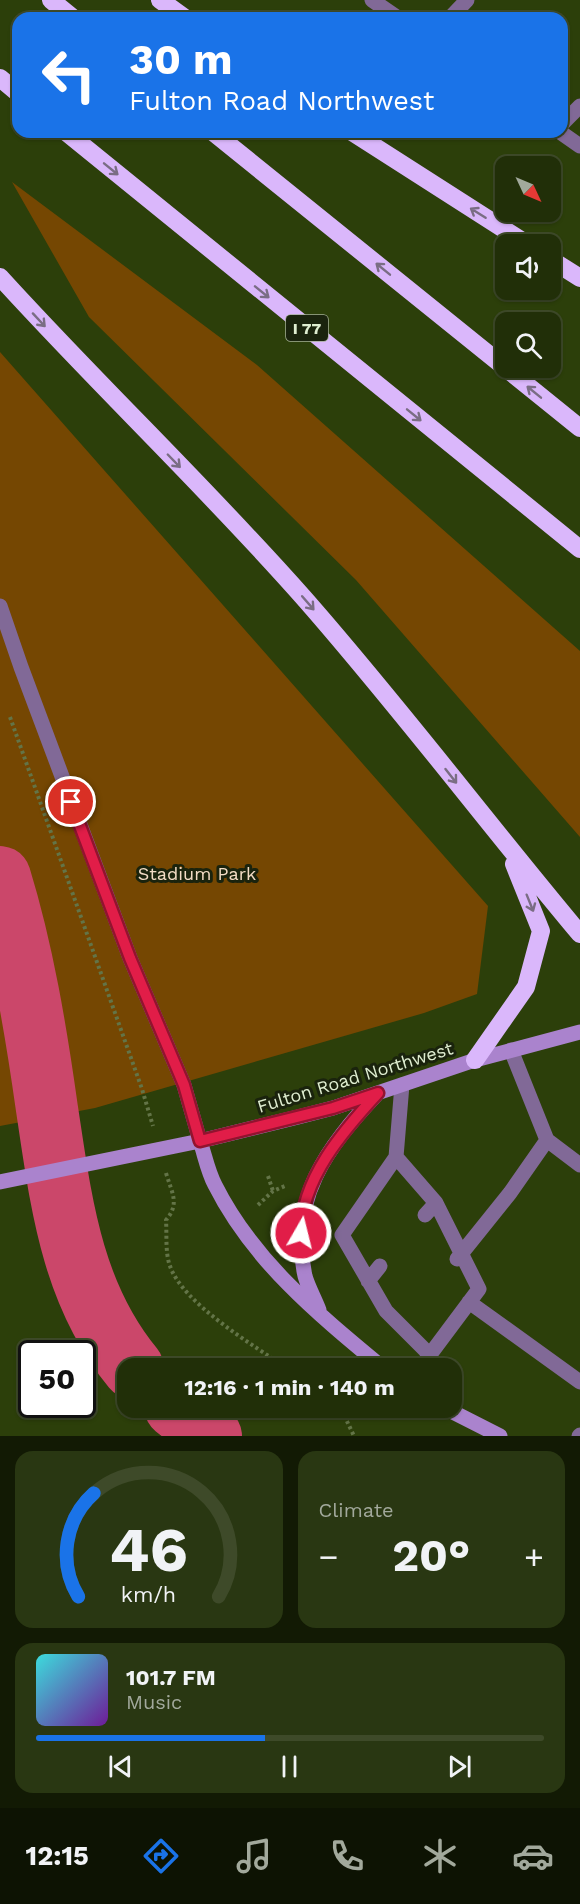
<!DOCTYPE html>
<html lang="en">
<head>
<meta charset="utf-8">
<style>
	body { margin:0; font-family:"Work Sans",sans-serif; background:#293712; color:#f1f3f6; height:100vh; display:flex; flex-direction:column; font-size:22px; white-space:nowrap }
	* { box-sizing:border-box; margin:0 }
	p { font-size:20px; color:#a2a99c }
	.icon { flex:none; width:33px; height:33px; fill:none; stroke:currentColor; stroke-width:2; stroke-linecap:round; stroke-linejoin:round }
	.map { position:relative; height:1436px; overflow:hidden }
	.details { display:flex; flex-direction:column; gap:15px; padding:15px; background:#121a04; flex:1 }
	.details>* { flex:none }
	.hud { position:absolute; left:12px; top:12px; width:556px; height:126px; border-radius:18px; box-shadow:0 2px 4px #0004,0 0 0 2px #3e4a29; background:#1a73e8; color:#fff; overflow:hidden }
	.needle { width:39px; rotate:134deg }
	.fabs { position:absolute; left:495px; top:156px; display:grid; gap:12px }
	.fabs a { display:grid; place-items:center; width:66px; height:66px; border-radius:12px; background:#212f08; box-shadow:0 2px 4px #0004,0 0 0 2px #3e4a29; font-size:30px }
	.speed { position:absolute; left:18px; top:1340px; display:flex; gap:12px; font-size:30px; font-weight:700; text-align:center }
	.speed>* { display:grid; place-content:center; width:78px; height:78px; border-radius:50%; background:#212f08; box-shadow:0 2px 4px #0004,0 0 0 2px #3e4a29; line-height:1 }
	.speed .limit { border:3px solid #111; border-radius:9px; background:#fff; color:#111 }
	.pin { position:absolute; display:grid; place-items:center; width:51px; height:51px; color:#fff; margin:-26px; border:3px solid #fff; border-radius:50%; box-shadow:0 2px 6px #0007 }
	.me { position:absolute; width:66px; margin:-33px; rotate:8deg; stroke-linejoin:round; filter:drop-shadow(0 0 4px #0008) }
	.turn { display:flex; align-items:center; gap:21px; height:126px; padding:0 18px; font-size:27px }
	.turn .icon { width:78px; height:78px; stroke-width:2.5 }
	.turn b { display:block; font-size:42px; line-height:51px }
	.big { font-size:45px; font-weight:700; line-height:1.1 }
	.details .widget { flex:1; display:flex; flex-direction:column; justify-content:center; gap:9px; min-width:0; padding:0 21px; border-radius:18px; background:#293712 }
	.details .dial { align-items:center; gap:0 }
	.dial svg { height:156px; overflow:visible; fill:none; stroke:#3e4a29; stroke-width:7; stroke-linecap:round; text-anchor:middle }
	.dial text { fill:#f1f3f6; stroke:none }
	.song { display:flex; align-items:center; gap:18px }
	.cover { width:72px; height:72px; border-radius:9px; background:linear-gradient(135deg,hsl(180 70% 55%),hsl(280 70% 35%)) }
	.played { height:6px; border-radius:3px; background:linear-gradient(90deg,#1a73e8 45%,#3e4a29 45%) }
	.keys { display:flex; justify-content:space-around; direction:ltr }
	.heat { display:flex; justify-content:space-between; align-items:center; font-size:33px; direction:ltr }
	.details .tiles { flex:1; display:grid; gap:15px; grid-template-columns:1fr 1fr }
	.widget:last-child { grid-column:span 2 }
	.trip { position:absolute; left:117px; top:1358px; width:345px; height:60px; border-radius:18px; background:#212f08; box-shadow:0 2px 4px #0004,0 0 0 2px #3e4a29; font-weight:700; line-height:60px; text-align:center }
	.tab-bar { display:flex; height:96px; justify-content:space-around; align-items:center; background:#0d1303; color:#a2a99c }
	.tab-bar .icon { width:42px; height:42px }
	.tab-bar .on { color:#1a73e8 }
	.tab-bar b { font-size:27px; color:#f1f3f6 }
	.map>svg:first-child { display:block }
</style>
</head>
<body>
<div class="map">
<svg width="580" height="1436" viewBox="0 0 580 1436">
	<rect width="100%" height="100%" fill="#2c3f0a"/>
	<path fill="#754702" d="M 12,182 L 257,365 L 580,651 L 580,837 L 356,580 L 89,317 Z
		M 0,352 L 488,906 L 477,994 L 424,1013 L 95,1108 L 0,1126 Z"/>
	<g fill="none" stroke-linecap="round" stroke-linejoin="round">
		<path stroke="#cb476a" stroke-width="62" d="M 0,877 C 23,952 36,1031 47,1109 C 61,1201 71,1293 133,1368
			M 175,1407 L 211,1436"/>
		<path stroke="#637447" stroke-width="4" stroke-dasharray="3 3" stroke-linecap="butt" d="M 10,717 L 142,1089 L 153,1126
			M 166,1173 C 172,1193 180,1204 166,1220 C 167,1234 165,1253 170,1266 C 183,1304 254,1345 286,1368
			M 268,1176 L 273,1191
			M 258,1205 L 273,1191 L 285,1186
			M 336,1407 L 344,1415 L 354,1436"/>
		<path stroke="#816997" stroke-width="15" d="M 372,0 L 398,18
			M 450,18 L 467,0
			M 402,1085 L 396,1157 L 436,1203 L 479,1289 L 420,1368
			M 547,1140 L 580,1165
			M 396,1157 L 342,1235 L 386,1311 L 430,1355
			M 425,1215 L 436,1203
			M 457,1259 L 510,1193 L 547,1140 L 511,1050
			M 368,1281 L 380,1266
			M 469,1302 L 580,1382
			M 579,1436 L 580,1435"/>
		<path stroke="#816997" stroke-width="15" d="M 562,124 L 580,106
			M 560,132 L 580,146
			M 0,606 L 21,667 L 130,958 L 184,1085 L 200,1141"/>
		<path stroke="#aa83cd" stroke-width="15" d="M 200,1141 C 205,1156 208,1172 215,1185 C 253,1261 319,1315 383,1368
			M 0,1182 L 200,1141 L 298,1117 L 333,1108 L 475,1060 L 580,1032
			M 319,1310 C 315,1299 308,1287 305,1276 C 288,1199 327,1147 377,1094
			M 443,1407 L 500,1436"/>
		<path stroke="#dab7fb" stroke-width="18" d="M 51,0 L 73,18
			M 160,0 L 185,18
			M 0,78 L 18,93
			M 66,132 L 580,549
			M 213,132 L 580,428
			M 352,132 L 527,244
			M 550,259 L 580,278
			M 0,277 C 99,386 206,487 303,597 C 399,706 487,823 580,934
			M 475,1060 L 526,987 L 541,931 L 514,864"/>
	</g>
	<defs><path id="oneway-shaft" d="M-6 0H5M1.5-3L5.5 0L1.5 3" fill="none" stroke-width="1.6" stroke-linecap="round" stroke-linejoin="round" transform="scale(1.5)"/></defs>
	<g stroke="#7a6d84">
		<use href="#oneway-shaft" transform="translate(111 169) rotate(39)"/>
		<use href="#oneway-shaft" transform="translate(478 213) rotate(-148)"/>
		<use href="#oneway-shaft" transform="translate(383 269) rotate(-141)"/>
		<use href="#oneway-shaft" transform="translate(262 292) rotate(39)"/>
		<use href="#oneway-shaft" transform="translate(39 320) rotate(47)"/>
		<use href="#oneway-shaft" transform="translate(534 392) rotate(-141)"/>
		<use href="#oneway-shaft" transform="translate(414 415) rotate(39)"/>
		<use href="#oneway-shaft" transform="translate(174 461) rotate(46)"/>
		<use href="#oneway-shaft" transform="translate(308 603) rotate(49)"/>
		<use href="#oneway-shaft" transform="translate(451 776) rotate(52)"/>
		<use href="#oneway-shaft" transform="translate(530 903) rotate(68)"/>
	</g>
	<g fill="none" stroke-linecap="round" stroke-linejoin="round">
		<g stroke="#92132f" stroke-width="15">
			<path id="route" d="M 71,802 L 130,958 L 184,1085 L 200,1141 L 333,1108 L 378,1093 C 343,1131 301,1179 301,1233"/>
		</g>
		<use href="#route" stroke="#e11d48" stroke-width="10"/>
	</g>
	<g text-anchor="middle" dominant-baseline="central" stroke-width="6" stroke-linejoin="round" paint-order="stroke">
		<rect fill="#1a230d" stroke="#a4b096" stroke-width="1.5" x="286" y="315" width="42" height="26" rx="4.5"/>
		<g font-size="16" font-weight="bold" fill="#dfedd0">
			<text x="307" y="328">I 77</text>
		</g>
		<g font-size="18" fill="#f3dcc5" stroke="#1a230d">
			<text x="197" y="873">Stadium Park</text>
		</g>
		<g font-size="18" fill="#dfedd0" stroke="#1a230d">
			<text transform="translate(355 1077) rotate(-17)">Fulton Road Northwest</text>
		</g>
	</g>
</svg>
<div class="fabs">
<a><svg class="needle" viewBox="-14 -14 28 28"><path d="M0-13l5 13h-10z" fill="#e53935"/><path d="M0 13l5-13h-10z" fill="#a2a99c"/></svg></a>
<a><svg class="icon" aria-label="sound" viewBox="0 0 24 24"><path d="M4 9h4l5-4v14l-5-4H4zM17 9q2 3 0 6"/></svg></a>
<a><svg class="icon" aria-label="search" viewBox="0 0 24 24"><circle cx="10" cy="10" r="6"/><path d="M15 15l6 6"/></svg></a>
</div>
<div class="speed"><div class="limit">50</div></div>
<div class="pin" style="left:71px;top:802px;background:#d93025"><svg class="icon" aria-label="arrive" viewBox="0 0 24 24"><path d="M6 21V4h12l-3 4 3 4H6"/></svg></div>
<svg class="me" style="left:301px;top:1233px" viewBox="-20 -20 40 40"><circle r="17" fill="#e11d48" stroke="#fff" stroke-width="3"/><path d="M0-11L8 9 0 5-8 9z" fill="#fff"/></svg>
<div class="trip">12:16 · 1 min · 140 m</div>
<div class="hud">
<div class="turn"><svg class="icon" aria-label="left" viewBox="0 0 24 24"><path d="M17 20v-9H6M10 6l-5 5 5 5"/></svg><div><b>30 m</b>Fulton Road Northwest</div></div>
</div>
</div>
<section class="details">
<div class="tiles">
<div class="widget dial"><svg viewBox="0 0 100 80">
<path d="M14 69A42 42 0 1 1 86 69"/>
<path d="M14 69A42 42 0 0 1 22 16" stroke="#1a73e8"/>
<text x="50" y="56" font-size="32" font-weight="700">46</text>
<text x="50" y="72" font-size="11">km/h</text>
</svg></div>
<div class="widget"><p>Climate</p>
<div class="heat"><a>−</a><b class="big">20°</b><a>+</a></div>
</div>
<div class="widget">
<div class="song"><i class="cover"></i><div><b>101.7 FM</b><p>Music</p></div></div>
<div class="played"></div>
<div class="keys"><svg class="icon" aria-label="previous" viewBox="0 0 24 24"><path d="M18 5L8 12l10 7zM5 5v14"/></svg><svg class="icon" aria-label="pause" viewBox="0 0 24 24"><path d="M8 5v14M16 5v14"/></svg><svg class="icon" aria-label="next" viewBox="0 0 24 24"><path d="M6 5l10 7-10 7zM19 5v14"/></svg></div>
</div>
</div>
</section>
<nav class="tab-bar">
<b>12:15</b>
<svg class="icon on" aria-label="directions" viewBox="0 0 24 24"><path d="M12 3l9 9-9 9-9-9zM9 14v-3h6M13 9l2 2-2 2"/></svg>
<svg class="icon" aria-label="music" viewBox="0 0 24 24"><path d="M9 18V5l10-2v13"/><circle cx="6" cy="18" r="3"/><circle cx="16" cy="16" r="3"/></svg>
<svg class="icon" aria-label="phone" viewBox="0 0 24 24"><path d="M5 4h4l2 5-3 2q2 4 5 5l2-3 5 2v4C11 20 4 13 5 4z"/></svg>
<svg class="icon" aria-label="climate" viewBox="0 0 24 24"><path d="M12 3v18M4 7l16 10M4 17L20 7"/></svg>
<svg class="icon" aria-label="car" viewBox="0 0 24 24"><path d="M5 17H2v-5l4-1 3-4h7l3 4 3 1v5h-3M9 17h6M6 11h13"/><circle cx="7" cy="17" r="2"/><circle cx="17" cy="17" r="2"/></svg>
</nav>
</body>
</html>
